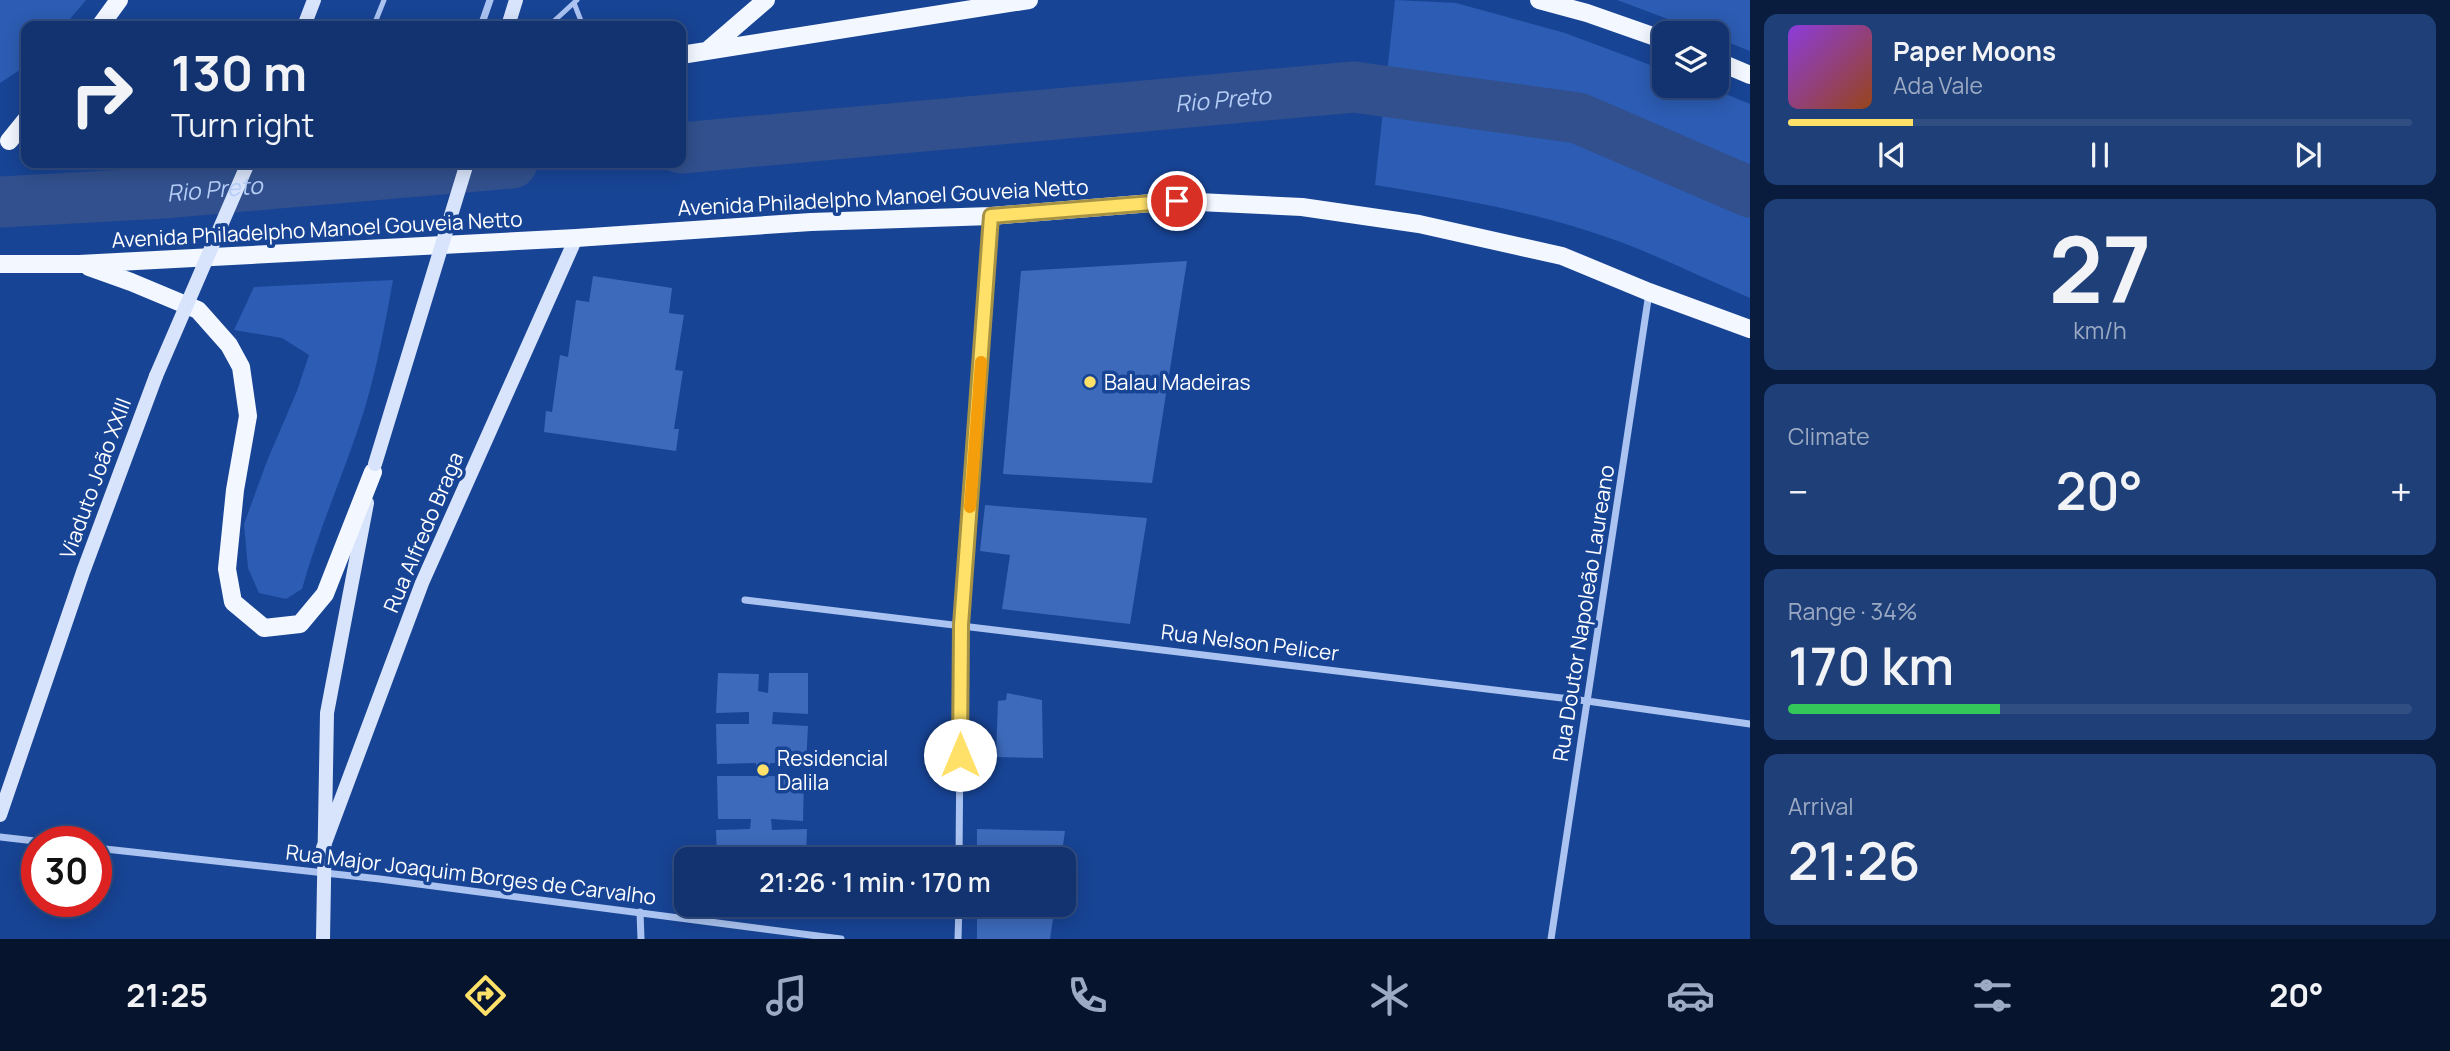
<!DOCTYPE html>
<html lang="en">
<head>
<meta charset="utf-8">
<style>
	body { margin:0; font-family:Manrope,sans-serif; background:#1f3f78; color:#f1f3f6; height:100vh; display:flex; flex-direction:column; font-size:26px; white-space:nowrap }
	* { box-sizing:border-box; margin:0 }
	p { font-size:23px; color:#9caac3 }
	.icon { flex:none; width:38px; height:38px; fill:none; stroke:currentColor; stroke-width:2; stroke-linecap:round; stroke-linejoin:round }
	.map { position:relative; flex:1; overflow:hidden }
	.drawer { display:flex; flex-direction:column; gap:14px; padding:14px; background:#0a1c3e; width:700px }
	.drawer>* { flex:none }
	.top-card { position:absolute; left:21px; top:21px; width:665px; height:147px; border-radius:14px; box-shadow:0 4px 18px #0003,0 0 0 2px #314e83; background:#123370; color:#f1f3f6; overflow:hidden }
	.fabs { position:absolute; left:1652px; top:21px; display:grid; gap:14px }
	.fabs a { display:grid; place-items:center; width:77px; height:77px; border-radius:14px; background:#123370; box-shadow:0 4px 18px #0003,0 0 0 2px #314e83; font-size:35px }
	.speed { position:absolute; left:21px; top:826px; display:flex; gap:14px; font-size:35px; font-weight:700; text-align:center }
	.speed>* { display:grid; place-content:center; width:91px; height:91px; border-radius:50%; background:#123370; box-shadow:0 4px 18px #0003,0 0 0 2px #314e83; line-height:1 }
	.speed .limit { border:10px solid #d22; background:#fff; color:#111 }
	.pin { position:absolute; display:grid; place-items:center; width:60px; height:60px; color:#fff; margin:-30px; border:4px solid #fff; border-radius:50%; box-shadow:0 2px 7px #0007 }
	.me { position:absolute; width:77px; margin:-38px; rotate:0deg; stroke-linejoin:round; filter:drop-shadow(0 0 5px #0008) }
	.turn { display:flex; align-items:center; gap:24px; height:147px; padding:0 35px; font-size:32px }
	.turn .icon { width:91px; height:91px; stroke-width:2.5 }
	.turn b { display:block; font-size:49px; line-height:60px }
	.big { font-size:52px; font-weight:600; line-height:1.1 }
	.drawer .tile { flex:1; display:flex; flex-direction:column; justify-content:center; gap:10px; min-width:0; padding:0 24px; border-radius:14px; background:#1f3f78 }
	.drawer .dial { align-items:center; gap:0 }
	.dial b { font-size:91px; line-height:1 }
	.song { display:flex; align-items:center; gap:21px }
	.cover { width:84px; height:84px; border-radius:10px; background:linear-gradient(135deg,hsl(270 70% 55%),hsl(20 70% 35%)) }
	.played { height:7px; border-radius:4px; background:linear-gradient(90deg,#ffe169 20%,#314e83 20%) }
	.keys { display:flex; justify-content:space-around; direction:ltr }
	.heat { display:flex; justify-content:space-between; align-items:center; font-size:38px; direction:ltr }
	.charge { height:10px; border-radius:5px; background:linear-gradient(90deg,#34c759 34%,#314e83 0) }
	.trip { position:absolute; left:674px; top:847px; width:402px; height:70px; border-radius:14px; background:#123370; box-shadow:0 4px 18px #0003,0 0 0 2px #314e83; font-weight:600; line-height:70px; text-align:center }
	.dock { display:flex; height:112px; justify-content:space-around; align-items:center; background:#07142d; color:#9caac3 }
	.dock .icon { width:49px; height:49px }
	.dock .selected { color:#ffe169 }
	.dock b { font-size:32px; color:#f1f3f6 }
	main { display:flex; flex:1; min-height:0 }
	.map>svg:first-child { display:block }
</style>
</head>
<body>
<main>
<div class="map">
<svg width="1750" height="939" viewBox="0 0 1750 939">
	<rect width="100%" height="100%" fill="#184495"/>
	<path fill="#2c5cb3" d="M 0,0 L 86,0 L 64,26 L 26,26 L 26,66 L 0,83 Z
		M 1395,0 L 1456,3 L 1565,33 L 1664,70 L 1664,86 L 1706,86 L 1750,104 L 1750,298 C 1710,281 1671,262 1631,246 C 1549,214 1461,199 1375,185 Z
		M 1617,0 L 1750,0 L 1750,51 L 1717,38 L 1717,33 L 1705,33 Z
		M 393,280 C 385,324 377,368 364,411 C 345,471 319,528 302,589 L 286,599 L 259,593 L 248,568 L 244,524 L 267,461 L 297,391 L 309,355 L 282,338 L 234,330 L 254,287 Z"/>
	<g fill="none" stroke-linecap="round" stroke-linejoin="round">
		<g stroke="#31508d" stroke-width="51">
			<path id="s1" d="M 681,148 L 1354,87 L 1578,118 L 1750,192"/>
			<path id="s2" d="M 0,202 L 163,193 L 512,163"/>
		</g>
	</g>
	<path fill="#3d6abb" d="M 1187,261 L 1152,483 L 1003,474 L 1021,271 Z
		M 593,276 L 672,288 L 669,313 L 684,315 L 675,370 L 683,371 L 674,429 L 679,429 L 676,451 L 544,432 L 546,411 L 552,412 L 560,355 L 568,357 L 576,300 L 589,302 Z
		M 985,505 L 1147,518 L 1130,624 L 1002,609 L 1010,555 L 980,551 Z
		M 718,673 L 759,674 L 758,691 L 768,693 L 769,673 L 808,673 L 808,714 L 773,712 L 772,724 L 808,726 L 806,764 L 770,763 L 769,776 L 804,777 L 803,821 L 771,819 L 772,830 L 807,829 L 806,859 L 768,859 L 767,849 L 761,849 L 760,859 L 717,859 L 716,830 L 750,829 L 751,819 L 718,819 L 717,776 L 757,776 L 756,763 L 717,764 L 716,724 L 749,724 L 749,712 L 716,713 Z
		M 1007,693 L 1042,700 L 1043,758 L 996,757 L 998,701 L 1006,700 Z
		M 977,829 L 1065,831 L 1061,859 L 977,859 Z
		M 977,905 L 1055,905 L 1050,939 L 977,939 Z"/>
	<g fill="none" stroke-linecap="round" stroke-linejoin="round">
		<path stroke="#aac3f0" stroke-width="5" d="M 574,3 L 583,26
			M 377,26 L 376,20 L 384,0
			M 539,26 L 553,22 L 577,0"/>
		<path stroke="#aac3f0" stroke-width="7" d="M 481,26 L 490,0
			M 745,600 L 1587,701 L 1750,724
			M 0,837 L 44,842
			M 96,848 L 380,879 L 841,939
			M 959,859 L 961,625 L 991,217
			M 640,912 L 641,939
			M 958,939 L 959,905
			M 1551,939 L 1649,293"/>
		<path stroke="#d8e4fb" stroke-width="14" d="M 304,26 L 314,0
			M 508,26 L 516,0
			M 0,815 L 83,572 L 156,376
			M 323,848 L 422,583 L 576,238
			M 323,939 L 327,713 L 367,503"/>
		<path stroke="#f3f7ff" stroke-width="18" d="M 1539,0 L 1587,13 L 1664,40
			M 100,26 L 119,0
			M 708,50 L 766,0
			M 681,55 L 1029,0
			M 1717,61 L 1750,75
			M 9,141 L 26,120
			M 0,264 L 79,264 L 576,238 L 811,222 L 991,216 L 1177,201 L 1302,207 L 1419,224 L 1562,256 L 1649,292 L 1750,329
			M 89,267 L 131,282 L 198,310 L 229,345 L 241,367 L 248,416 L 235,490 L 227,569 L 233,602 L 264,628 L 300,624 L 325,594 L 373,472"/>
		<path stroke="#d8e4fb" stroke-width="14" d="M 156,376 L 248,163
			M 375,464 L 467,163"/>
	</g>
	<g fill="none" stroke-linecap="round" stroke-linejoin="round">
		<g stroke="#a69244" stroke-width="18">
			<path id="route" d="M 960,755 L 961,625 L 991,216 L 1177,201"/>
		</g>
		<use href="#route" stroke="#ffe169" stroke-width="12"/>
		<path stroke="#f59e0b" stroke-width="12" d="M 970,507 L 981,362"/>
	</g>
	<g fill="#ffe169" stroke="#184495" stroke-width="2.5">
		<circle cx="1090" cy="382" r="7"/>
		<circle cx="763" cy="770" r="7"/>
	</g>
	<g text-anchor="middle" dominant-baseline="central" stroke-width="7" stroke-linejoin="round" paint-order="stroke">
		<g font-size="21" fill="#fff" stroke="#184495">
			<text transform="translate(883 197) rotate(-3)">Avenida Philadelpho Manoel Gouveia Netto</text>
			<text transform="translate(317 229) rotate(-3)">Avenida Philadelpho Manoel Gouveia Netto</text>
			<text transform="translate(95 478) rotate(-70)">Viaduto João XXIII</text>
			<text transform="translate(423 532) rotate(-67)">Rua Alfredo Braga</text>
			<text transform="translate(1583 613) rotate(-81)">Rua Doutor Napoleão Laureano</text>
			<text transform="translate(1250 642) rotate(7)">Rua Nelson Pelicer</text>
			<text transform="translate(471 874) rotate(7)">Rua Major Joaquim Borges de Carvalho</text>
		</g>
		<g font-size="21" fill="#fff" stroke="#184495" text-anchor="start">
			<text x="1104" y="382">Balau Madeiras</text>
			<text x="777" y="758">Residencial<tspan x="777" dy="24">Dalila</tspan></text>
		</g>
		<g font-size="23" font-style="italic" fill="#b6cef7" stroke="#184495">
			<text stroke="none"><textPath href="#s1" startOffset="544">Rio Preto</textPath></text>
			<text stroke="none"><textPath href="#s2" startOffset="215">Rio Preto</textPath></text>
		</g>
	</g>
</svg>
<div class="fabs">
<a><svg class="icon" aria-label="layers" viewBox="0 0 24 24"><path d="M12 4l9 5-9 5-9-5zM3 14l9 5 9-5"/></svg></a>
</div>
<div class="speed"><div class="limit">30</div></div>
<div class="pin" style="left:1177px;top:201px;background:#d93025"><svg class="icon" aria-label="arrive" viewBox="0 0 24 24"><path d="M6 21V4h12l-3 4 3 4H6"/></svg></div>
<svg class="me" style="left:960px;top:755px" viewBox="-20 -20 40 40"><circle r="19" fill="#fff"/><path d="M0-13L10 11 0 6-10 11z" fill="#ffe169"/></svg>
<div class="trip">21:26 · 1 min · 170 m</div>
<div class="top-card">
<div class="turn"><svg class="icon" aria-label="right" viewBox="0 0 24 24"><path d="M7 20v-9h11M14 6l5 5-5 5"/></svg><div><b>130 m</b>Turn right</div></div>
</div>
</div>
<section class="drawer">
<div class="tile">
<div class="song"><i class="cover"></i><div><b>Paper Moons</b><p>Ada Vale</p></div></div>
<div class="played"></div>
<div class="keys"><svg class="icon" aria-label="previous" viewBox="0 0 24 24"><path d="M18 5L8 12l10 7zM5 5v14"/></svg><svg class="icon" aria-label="pause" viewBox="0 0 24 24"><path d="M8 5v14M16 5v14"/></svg><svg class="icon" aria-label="next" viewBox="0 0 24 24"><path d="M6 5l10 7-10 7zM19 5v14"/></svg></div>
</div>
<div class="tile dial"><b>27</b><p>km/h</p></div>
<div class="tile"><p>Climate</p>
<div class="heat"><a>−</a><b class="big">20°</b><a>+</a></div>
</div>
<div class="tile"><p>Range · 34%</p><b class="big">170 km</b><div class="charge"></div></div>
<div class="tile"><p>Arrival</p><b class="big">21:26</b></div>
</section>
</main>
<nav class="dock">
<b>21:25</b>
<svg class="icon selected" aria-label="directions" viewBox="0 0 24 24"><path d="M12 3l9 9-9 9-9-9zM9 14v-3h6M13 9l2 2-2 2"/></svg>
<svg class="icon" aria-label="music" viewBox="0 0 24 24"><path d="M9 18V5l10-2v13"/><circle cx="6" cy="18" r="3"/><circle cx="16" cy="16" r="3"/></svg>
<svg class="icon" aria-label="phone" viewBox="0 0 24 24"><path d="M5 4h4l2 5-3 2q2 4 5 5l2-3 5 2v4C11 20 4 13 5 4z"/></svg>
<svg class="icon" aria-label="climate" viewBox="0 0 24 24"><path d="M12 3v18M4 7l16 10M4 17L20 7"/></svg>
<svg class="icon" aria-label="car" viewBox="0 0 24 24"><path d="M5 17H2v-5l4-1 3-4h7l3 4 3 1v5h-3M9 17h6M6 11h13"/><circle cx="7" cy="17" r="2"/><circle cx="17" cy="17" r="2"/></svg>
<svg class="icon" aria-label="filters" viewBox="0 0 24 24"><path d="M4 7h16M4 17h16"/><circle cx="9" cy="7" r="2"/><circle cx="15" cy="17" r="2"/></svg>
<b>20°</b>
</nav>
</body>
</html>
